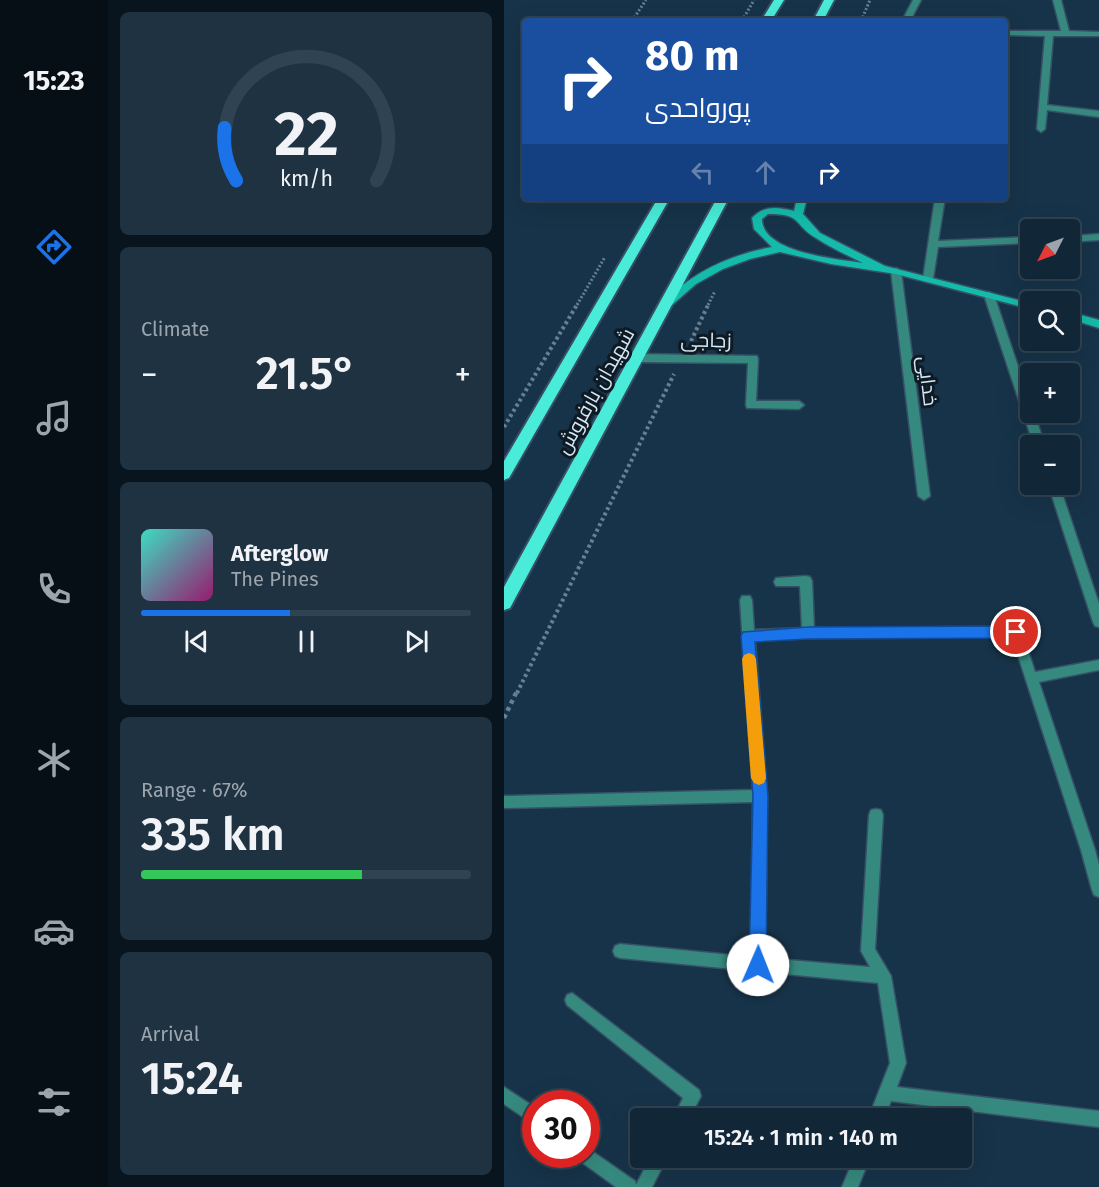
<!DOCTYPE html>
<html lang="en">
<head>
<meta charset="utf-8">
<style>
	body { margin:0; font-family:"Fira Sans",Cairo,sans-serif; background:#1e3242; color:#f1f3f6; height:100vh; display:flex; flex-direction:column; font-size:22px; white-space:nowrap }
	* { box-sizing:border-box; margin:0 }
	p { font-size:20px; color:#9ca5ad }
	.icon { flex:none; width:33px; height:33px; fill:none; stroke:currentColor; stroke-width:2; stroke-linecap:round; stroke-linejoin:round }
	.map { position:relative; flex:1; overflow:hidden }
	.side { display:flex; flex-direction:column; gap:12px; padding:12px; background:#09151e; width:396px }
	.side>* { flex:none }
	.top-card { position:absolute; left:18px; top:18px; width:486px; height:183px; border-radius:6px; box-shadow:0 6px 24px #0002,0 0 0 2px #304352; background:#1a4fa0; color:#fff; overflow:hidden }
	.needle { width:39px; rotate:228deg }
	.tools { position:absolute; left:516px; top:219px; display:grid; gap:12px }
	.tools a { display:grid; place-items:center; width:60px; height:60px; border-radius:6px; background:#112637; box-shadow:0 6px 24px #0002,0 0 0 2px #304352; font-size:30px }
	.speed { position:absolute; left:18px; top:1090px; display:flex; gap:12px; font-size:30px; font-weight:700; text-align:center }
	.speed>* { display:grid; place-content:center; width:78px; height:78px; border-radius:50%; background:#112637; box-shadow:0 6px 24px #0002,0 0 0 2px #304352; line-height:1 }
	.speed .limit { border:9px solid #d22; background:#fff; color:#111 }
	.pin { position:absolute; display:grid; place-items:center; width:51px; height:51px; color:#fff; margin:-26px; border:3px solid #fff; border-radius:50%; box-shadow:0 2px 6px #0007 }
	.me { position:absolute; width:66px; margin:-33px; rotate:1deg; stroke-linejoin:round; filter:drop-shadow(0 0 4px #0008) }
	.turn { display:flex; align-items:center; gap:21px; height:126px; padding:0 24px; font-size:27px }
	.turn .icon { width:78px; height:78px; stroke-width:2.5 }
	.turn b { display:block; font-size:42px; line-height:51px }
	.lanes { display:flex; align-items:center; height:57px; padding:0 24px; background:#0003; justify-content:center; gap:30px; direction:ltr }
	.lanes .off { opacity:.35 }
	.big { font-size:45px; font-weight:600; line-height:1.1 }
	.side .widget { flex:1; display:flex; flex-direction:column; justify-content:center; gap:9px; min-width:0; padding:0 21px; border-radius:9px; background:#1e3242 }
	.side .dial { align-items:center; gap:0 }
	.dial svg { height:156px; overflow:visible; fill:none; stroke:#304352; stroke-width:7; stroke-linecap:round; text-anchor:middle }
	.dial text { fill:#f1f3f6; stroke:none }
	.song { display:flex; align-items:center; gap:18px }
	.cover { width:72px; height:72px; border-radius:9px; background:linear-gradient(135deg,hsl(170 70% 55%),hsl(320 70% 35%)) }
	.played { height:6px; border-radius:3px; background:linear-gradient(90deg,#1a73e8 45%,#304352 45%) }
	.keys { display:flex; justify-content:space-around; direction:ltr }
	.heat { display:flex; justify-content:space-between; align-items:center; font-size:33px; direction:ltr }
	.charge { height:9px; border-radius:4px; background:linear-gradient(90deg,#34c759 67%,#304352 0) }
	.trip { position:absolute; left:126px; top:1108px; width:342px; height:60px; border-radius:6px; background:#112637; box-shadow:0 6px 24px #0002,0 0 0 2px #304352; font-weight:600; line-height:60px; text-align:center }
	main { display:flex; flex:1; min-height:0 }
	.tabs { display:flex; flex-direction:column; width:108px; justify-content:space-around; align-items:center; background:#070f16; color:#9ca5ad }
	.tabs .icon { width:42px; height:42px }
	.tabs .selected { color:#1a73e8 }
	.tabs b { font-size:27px; color:#f1f3f6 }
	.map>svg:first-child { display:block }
</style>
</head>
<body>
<main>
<nav class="tabs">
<b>15:23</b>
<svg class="icon selected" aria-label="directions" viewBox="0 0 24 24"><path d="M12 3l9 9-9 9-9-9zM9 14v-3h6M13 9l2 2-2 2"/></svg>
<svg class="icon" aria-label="music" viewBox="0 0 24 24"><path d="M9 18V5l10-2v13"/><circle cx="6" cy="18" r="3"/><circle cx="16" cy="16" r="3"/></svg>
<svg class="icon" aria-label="phone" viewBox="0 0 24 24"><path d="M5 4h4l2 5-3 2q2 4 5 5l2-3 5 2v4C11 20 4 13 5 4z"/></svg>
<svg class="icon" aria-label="climate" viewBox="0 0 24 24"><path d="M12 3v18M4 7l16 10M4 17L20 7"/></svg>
<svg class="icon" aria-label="car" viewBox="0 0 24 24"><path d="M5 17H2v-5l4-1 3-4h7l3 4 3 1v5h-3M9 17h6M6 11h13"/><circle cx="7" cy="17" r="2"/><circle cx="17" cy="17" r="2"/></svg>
<svg class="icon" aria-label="filters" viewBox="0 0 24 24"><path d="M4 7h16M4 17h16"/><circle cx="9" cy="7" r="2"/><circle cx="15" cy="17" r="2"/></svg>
</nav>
<section class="side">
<div class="widget dial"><svg viewBox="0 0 100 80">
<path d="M14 69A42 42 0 1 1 86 69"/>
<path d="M14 69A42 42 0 0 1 8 42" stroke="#1a73e8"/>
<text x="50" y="56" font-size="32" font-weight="700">22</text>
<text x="50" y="72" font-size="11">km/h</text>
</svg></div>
<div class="widget"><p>Climate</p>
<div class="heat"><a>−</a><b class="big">21.5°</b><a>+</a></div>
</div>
<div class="widget">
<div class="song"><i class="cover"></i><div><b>Afterglow</b><p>The Pines</p></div></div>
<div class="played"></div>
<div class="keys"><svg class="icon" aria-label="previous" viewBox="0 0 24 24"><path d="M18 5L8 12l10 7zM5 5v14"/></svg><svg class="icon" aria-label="pause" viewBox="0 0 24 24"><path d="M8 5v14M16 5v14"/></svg><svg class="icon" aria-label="next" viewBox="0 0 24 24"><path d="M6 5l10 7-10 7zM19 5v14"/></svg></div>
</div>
<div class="widget"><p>Range · 67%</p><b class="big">335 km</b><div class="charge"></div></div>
<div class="widget"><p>Arrival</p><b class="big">15:24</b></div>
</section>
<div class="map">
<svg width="595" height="1187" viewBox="0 0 595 1187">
	<rect width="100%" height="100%" fill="#173349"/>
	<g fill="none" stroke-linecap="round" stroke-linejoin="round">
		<g stroke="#365065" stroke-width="3">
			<path id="service" d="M 68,993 L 195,1090 L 197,1096 L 185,1119 L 169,1119 L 179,1098 L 63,1005 L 61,1000 L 63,995 Z
				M 146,1158 L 163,1158 L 148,1187 L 131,1187 Z"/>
		</g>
		<g stroke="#365065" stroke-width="3">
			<path id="minor" d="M 409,0 L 417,0 L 406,21 L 398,21 Z
				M 549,0 L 557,0 L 565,31 L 595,32 L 595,36 L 549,36 L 543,105 L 595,111 L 595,117 L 543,110 L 541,129 L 537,132 L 533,129 L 541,36 L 501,35 L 501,31 L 557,31 Z
				M 431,198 L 441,198 L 434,241 L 526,237 L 526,243 L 434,247 L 429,279 L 424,282 L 421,281 L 419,279 Z
				M 595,234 L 595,240 L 566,242 L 566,236 Z
				M 392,268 L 397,271 L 426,496 L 420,500 L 414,496 L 387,271 Z
				M 485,292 L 490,295 L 526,402 L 526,412 L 530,412 L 541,446 L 530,446 L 480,295 Z
				M 133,354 L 253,356 L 254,359 L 252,401 L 295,401 L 300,405 L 295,409 L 243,408 L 242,405 L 244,363 L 133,362 L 128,358 Z
				M 544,484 L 555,484 L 595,604 L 595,627 L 591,626 L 589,622 Z
				M 302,576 L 306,577 L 308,581 L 310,628 L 512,627 L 516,628 L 518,632 L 531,672 L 595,660 L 595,670 L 535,682 L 591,850 L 595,865 L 595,897 L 590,895 L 588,890 L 577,850 L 508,637 L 304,638 L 251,641 L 263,796 L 261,958 L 366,967 L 357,951 L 365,815 L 367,810 L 372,809 L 377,810 L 379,815 L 371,949 L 387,976 L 402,1063 L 393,1087 L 595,1111 L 595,1127 L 387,1101 L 380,1119 L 364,1119 L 386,1063 L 374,983 L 116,958 L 111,956 L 109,951 L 111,946 L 116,944 L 247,957 L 249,802 L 0,808 L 0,796 L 249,790 L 236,600 L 238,596 L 246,596 L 248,600 L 250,630 L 298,628 L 296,586 L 272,586 L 270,582 L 272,578 Z
				M 0,1087 L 32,1108 L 32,1126 L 0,1104 Z
				M 82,1147 L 131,1181 L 133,1187 L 112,1187 L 76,1161 L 74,1155 L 82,1155 Z
				M 350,1158 L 366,1158 L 354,1187 L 338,1187 Z"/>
		</g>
		<g stroke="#365065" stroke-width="3">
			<path id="secondary" d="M 293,198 L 303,198 L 299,214 L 316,233 L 381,266 L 526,303 L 526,309 L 392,274 L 327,264 L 276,252 L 246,259 L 219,269 L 192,284 L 168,305 L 160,305 L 160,301 C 191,271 226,255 268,247 L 250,229 L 248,218 C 260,205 274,207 290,211 ZM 264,214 C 300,214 288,224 312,238 C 327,248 343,255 359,263 C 333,259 258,253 258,219 Z
				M 566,312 L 595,320 L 595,328 L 566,319 Z"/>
		</g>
		<g stroke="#365065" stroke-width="4">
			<path id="trunk" d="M 270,0 L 280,0 L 267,21 L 257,21 Z
				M 320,0 L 330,0 L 319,21 L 309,21 Z
				M 154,198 L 166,198 L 5,478 L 0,480 L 0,461 Z
				M 213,198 L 225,198 L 6,608 L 0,610 L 0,587 Z"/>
		</g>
		<path stroke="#687f92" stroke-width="3" stroke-dasharray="2 2" stroke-linecap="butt" d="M 128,21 L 142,0
			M 238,21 L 250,0
			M 357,21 L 366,0
			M 73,305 L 101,257
			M 204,305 L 211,291"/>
		<path stroke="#687f92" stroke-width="4" stroke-dasharray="3 3" stroke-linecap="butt" d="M 187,341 L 205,303
			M 0,427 L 74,303
			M 13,693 L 170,374"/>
		<path stroke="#687f92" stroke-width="4.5" stroke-dasharray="4 4" stroke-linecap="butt" d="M 0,718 L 13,691"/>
		<use href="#service" fill="#36897e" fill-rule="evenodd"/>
		<use href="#minor" fill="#36897e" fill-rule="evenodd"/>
		<use href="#secondary" fill="#14bbaa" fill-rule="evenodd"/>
		<use href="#trunk" fill="#49ecd9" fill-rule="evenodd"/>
	</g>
	<path fill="#1a73e8" stroke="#114b97" stroke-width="1.5" d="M 512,626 L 517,627 L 519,632 L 517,636 L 512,638 L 304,639 L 251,642 L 264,796 L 262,965 L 260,971 L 254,974 L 248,971 L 245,965 L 249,796 L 237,636 L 239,632 L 304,627 Z"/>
	<path fill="#f59e0b" d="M 245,653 L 250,655 L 252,659 L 262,778 L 260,783 L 255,785 L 250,783 L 247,778 L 238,659 L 240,655 Z"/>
	<g text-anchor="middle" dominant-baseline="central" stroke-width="6" stroke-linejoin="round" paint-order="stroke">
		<g font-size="20" fill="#d7e7f5" stroke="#0e1a24">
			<text transform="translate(202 340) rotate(1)">زجاجی</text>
			<text transform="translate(424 381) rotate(83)">خدایی</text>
			<text transform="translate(91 391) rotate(-61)">شهیدان بارفروش</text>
		</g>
	</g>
</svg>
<div class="tools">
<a><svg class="needle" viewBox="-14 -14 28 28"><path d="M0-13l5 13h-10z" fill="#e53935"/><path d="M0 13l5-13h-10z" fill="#9ca5ad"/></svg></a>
<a><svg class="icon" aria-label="search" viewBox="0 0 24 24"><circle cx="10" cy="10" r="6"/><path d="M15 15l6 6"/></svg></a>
<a>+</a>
<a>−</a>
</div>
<div class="speed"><div class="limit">30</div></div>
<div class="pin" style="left:512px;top:632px;background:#d93025"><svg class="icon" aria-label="arrive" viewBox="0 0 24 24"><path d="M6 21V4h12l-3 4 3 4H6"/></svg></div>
<svg class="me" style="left:254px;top:965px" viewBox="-20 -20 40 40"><circle r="19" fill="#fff"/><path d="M0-13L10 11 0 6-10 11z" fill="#1a73e8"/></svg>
<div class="trip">15:24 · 1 min · 140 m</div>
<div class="top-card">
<div class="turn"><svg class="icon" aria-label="right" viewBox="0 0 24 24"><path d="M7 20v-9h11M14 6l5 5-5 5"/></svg><div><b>80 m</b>پورواحدی</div></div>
<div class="lanes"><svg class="icon off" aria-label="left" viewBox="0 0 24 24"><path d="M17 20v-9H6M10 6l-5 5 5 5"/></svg><svg class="icon off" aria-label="ahead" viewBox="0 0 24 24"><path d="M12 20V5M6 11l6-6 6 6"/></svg><svg class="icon" aria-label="right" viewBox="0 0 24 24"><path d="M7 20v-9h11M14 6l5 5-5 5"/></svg></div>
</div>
</div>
</main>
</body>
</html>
